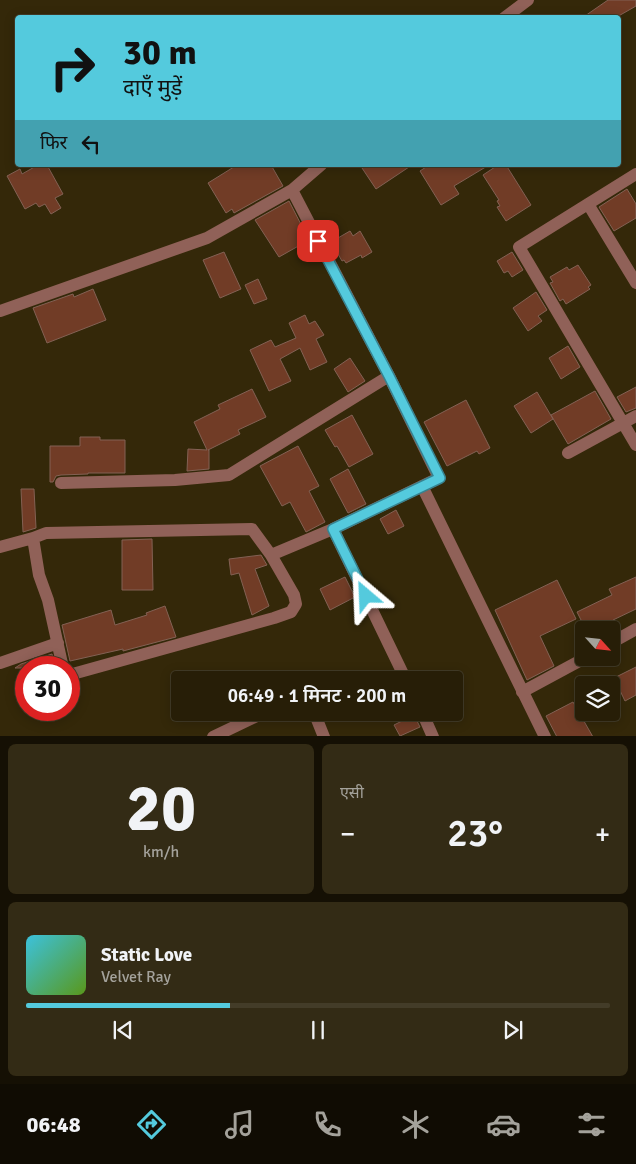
<!DOCTYPE html>
<html lang="hi">
<head>
<meta charset="utf-8">
<style>
	body { margin:0; font-family:Signika,"Noto Sans Devanagari",sans-serif; background:#332b15; color:#f1f3f6; height:100vh; display:flex; flex-direction:column; font-size:19px; white-space:nowrap }
	* { box-sizing:border-box; margin:0 }
	p { font-size:16px; color:#a4a29b }
	.icon { flex:none; width:28px; height:28px; fill:none; stroke:currentColor; stroke-width:2; stroke-linecap:round; stroke-linejoin:round }
	.map { position:relative; height:736px; overflow:hidden }
	.sheet { display:flex; flex-direction:column; gap:8px; padding:8px; background:#151004; flex:1 }
	.sheet>* { flex:none }
	.banner { position:absolute; left:15px; top:15px; width:606px; height:152px; border-radius:5px; box-shadow:0 2px 12px #0003,0 0 0 1px #433c28; background:#54cadd; color:#111; overflow:hidden }
	.needle { width:32px; rotate:117deg }
	.controls { position:absolute; left:575px; top:621px; display:grid; gap:10px }
	.controls a { display:grid; place-items:center; width:45px; height:45px; border-radius:5px; background:#271e07; box-shadow:0 2px 12px #0003,0 0 0 1px #433c28; font-size:25px }
	.speed { position:absolute; left:15px; top:656px; display:flex; gap:10px; font-size:25px; font-weight:700; text-align:center }
	.speed>* { display:grid; place-content:center; width:65px; height:65px; border-radius:50%; background:#271e07; box-shadow:0 2px 12px #0003,0 0 0 1px #433c28; line-height:1 }
	.speed .limit { border:8px solid #d22; background:#fff; color:#111 }
	.pin { position:absolute; display:grid; place-items:center; width:42px; height:42px; color:#fff; margin:-21px; border-radius:10px; box-shadow:0 2px 8px #0006 }
	.me { position:absolute; width:55px; margin:-28px; rotate:334deg; stroke-linejoin:round; filter:drop-shadow(0 0 4px #0008) }
	.turn { display:flex; align-items:center; gap:18px; height:105px; padding:0 25px; font-size:22px }
	.turn .icon { width:65px; height:65px; stroke-width:2.5 }
	.turn b { display:block; font-size:35px; line-height:42px }
	.then { display:flex; align-items:center; height:48px; padding:0 25px; background:#0003; gap:10px; font-size:19px }
	.big { font-size:38px; font-weight:600; line-height:1.1 }
	.sheet .widget { flex:1; display:flex; flex-direction:column; justify-content:center; gap:8px; min-width:0; padding:0 18px; border-radius:8px; background:#332b15 }
	.sheet .dial { align-items:center; gap:0 }
	.dial b { font-size:65px; line-height:1 }
	.song { display:flex; align-items:center; gap:15px }
	.cover { width:60px; height:60px; border-radius:8px; background:linear-gradient(135deg,hsl(190 70% 55%),hsl(90 70% 35%)) }
	.played { height:5px; border-radius:2px; background:linear-gradient(90deg,#54cadd 35%,#433c28 35%) }
	.keys { display:flex; justify-content:space-around; direction:ltr }
	.heat { display:flex; justify-content:space-between; align-items:center; font-size:28px; direction:ltr }
	.sheet .tiles { flex:1; display:grid; gap:8px; grid-template-columns:1fr 1fr }
	.widget:last-child { grid-column:span 2 }
	.trip { position:absolute; left:171px; top:671px; width:292px; height:50px; border-radius:5px; background:#271e07; box-shadow:0 2px 12px #0003,0 0 0 1px #433c28; font-weight:600; line-height:50px; text-align:center }
	.menu { display:flex; height:80px; justify-content:space-around; align-items:center; background:#100c03; color:#a4a29b }
	.menu .icon { width:35px; height:35px }
	.menu .on { color:#54cadd }
	.menu b { font-size:22px; color:#f1f3f6 }
	.map>svg:first-child { display:block }
</style>
</head>
<body>
<div class="map">
<svg width="636" height="737" viewBox="0 0 636 737">
	<rect width="100%" height="100%" fill="#342809"/>
	<path fill="#713c26" stroke="#836154" d="M 608,0 L 636,0 L 636,6 L 615,18 L 582,18 Z
		M 38,165 L 47,165 L 63,194 L 55,198 L 61,208 L 51,214 L 45,204 L 39,207 L 36,203 L 25,209 L 7,176 L 20,169 L 22,174 Z
		M 237,165 L 271,165 L 283,186 L 234,213 L 232,209 L 226,213 L 208,183 Z
		M 360,165 L 412,165 L 376,189 Z
		M 429,165 L 489,165 L 454,186 L 459,194 L 441,205 L 420,171 Z
		M 498,165 L 506,165 L 531,205 L 506,221 L 497,207 L 500,206 L 497,201 L 499,200 L 483,175 Z
		M 627,189 L 636,204 L 636,218 L 614,231 L 599,207 Z
		M 289,201 L 309,240 L 279,257 L 255,220 Z
		M 350,231 L 353,236 L 360,231 L 372,252 L 362,258 L 361,255 L 346,263 L 344,260 L 342,261 L 331,242 Z
		M 224,252 L 241,289 L 220,298 L 203,260 Z
		M 512,252 L 523,270 L 512,277 L 508,271 L 504,273 L 497,261 Z
		M 578,265 L 591,285 L 588,287 L 590,289 L 566,304 L 563,299 L 560,301 L 550,283 L 553,282 L 550,277 L 567,267 L 569,270 Z
		M 258,279 L 267,299 L 254,304 L 245,285 Z
		M 93,289 L 106,320 L 47,343 L 33,308 L 73,294 L 74,297 Z
		M 536,292 L 547,310 L 538,316 L 542,321 L 528,331 L 513,308 Z
		M 305,315 L 309,324 L 315,321 L 324,335 L 316,339 L 327,362 L 310,370 L 300,348 L 280,359 L 291,381 L 269,391 L 250,350 L 271,340 L 275,347 L 296,338 L 289,323 Z
		M 568,346 L 580,367 L 561,379 L 549,358 Z
		M 350,358 L 365,381 L 348,392 L 334,369 Z
		M 636,387 L 636,408 L 626,412 L 617,397 Z
		M 252,389 L 266,417 L 238,430 L 240,434 L 208,450 L 209,450 L 209,469 L 187,471 L 188,449 L 207,450 L 194,422 L 220,409 L 218,405 Z
		M 595,391 L 611,419 L 568,444 L 551,415 Z
		M 537,392 L 553,419 L 531,433 L 514,406 Z
		M 466,400 L 490,448 L 479,454 L 477,451 L 447,466 L 424,422 Z
		M 352,415 L 373,454 L 349,467 L 337,446 L 335,447 L 325,430 Z
		M 80,437 L 100,437 L 100,440 L 125,440 L 125,473 L 88,473 L 88,474 L 61,475 L 56,476 L 53,482 L 50,482 L 50,446 L 80,446 Z
		M 298,446 L 319,486 L 309,491 L 325,522 L 306,532 L 290,502 L 282,506 L 260,466 Z
		M 348,469 L 366,504 L 348,513 L 330,479 Z
		M 21,489 L 34,489 L 36,528 L 23,532 Z
		M 396,510 L 404,526 L 388,534 L 380,519 Z
		M 152,539 L 153,590 L 122,590 L 122,540 Z
		M 261,555 L 267,565 L 255,569 L 269,606 L 252,615 L 239,573 L 231,575 L 229,559 Z
		M 345,577 L 355,597 L 330,610 L 320,589 Z
		M 636,577 L 636,609 L 613,620 L 618,630 L 586,630 L 577,612 L 612,595 L 609,589 Z
		M 557,580 L 576,619 L 540,636 L 554,666 L 527,680 L 495,610 Z
		M 165,606 L 176,637 L 123,651 L 123,649 L 70,661 L 62,625 L 111,610 L 115,625 L 147,615 L 146,613 Z
		M 52,654 L 55,668 L 15,668 L 21,664 Z
		M 636,667 L 636,695 L 625,701 L 614,678 Z
		M 573,702 L 593,737 L 557,737 L 546,716 Z
		M 414,715 L 420,727 L 400,736 L 394,725 Z"/>
	<g fill="none" stroke-linecap="round" stroke-linejoin="round">
		<path stroke="#906158" stroke-width="12" d="M 504,18 L 528,0
			M 636,174 L 519,247 L 636,445
			M 588,204 L 636,283
			M 0,311 L 207,238 L 292,190
			M 568,453 L 636,416
			M 61,483 L 175,480 L 229,475 L 389,376
			M 422,486 L 545,737
			M 333,529 L 406,680
			M 33,538 L 39,575 L 48,600 L 63,668
			M 0,547 L 33,538 L 46,533 L 252,529 L 271,555 L 333,529 L 439,478 L 389,376 L 292,190 L 321,165
			M 611,643 L 636,629
			M 0,663 L 58,643
			M 69,675 L 274,618 L 291,612 L 296,604 L 294,595 L 271,555
			M 522,692 L 585,658
			M 314,712 L 324,737
			M 422,712 L 433,737
			M 213,737 L 265,712"/>
	</g>
	<g fill="none" stroke-linecap="round" stroke-linejoin="round">
		<g stroke="#378390" stroke-width="12">
			<path id="route" d="M 318,241 L 389,376 L 440,478 L 333,529 L 366,596"/>
		</g>
		<use href="#route" stroke="#54cadd" stroke-width="9"/>
	</g>
</svg>
<div class="controls">
<a><svg class="needle" viewBox="-14 -14 28 28"><path d="M0-13l5 13h-10z" fill="#e53935"/><path d="M0 13l5-13h-10z" fill="#a4a29b"/></svg></a>
<a><svg class="icon" aria-label="layers" viewBox="0 0 24 24"><path d="M12 4l9 5-9 5-9-5zM3 14l9 5 9-5"/></svg></a>
</div>
<div class="speed"><div class="limit">30</div></div>
<div class="pin" style="left:318px;top:241px;background:#d93025"><svg class="icon" aria-label="arrive" viewBox="0 0 24 24"><path d="M6 21V4h12l-3 4 3 4H6"/></svg></div>
<svg class="me" style="left:366px;top:596px" viewBox="-20 -20 40 40"><path d="M0-17L14 15 0 8-14 15z" fill="#54cadd" stroke="#fff" stroke-width="4"/></svg>
<div class="trip">06:49 · 1 मिनट · 200 m</div>
<div class="banner">
<div class="turn"><svg class="icon" aria-label="right" viewBox="0 0 24 24"><path d="M7 20v-9h11M14 6l5 5-5 5"/></svg><div><b>30 m</b>दाएँ मुड़ें</div></div>
<div class="then">फिर<svg class="icon" aria-label="left" viewBox="0 0 24 24"><path d="M17 20v-9H6M10 6l-5 5 5 5"/></svg></div>
</div>
</div>
<section class="sheet">
<div class="tiles">
<div class="widget dial"><b>20</b><p>km/h</p></div>
<div class="widget"><p>एसी</p>
<div class="heat"><a>−</a><b class="big">23°</b><a>+</a></div>
</div>
<div class="widget">
<div class="song"><i class="cover"></i><div><b>Static Love</b><p>Velvet Ray</p></div></div>
<div class="played"></div>
<div class="keys"><svg class="icon" aria-label="previous" viewBox="0 0 24 24"><path d="M18 5L8 12l10 7zM5 5v14"/></svg><svg class="icon" aria-label="pause" viewBox="0 0 24 24"><path d="M8 5v14M16 5v14"/></svg><svg class="icon" aria-label="next" viewBox="0 0 24 24"><path d="M6 5l10 7-10 7zM19 5v14"/></svg></div>
</div>
</div>
</section>
<nav class="menu">
<b>06:48</b>
<svg class="icon on" aria-label="directions" viewBox="0 0 24 24"><path d="M12 3l9 9-9 9-9-9zM9 14v-3h6M13 9l2 2-2 2"/></svg>
<svg class="icon" aria-label="music" viewBox="0 0 24 24"><path d="M9 18V5l10-2v13"/><circle cx="6" cy="18" r="3"/><circle cx="16" cy="16" r="3"/></svg>
<svg class="icon" aria-label="phone" viewBox="0 0 24 24"><path d="M5 4h4l2 5-3 2q2 4 5 5l2-3 5 2v4C11 20 4 13 5 4z"/></svg>
<svg class="icon" aria-label="climate" viewBox="0 0 24 24"><path d="M12 3v18M4 7l16 10M4 17L20 7"/></svg>
<svg class="icon" aria-label="car" viewBox="0 0 24 24"><path d="M5 17H2v-5l4-1 3-4h7l3 4 3 1v5h-3M9 17h6M6 11h13"/><circle cx="7" cy="17" r="2"/><circle cx="17" cy="17" r="2"/></svg>
<svg class="icon" aria-label="filters" viewBox="0 0 24 24"><path d="M4 7h16M4 17h16"/><circle cx="9" cy="7" r="2"/><circle cx="15" cy="17" r="2"/></svg>
</nav>
</body>
</html>
